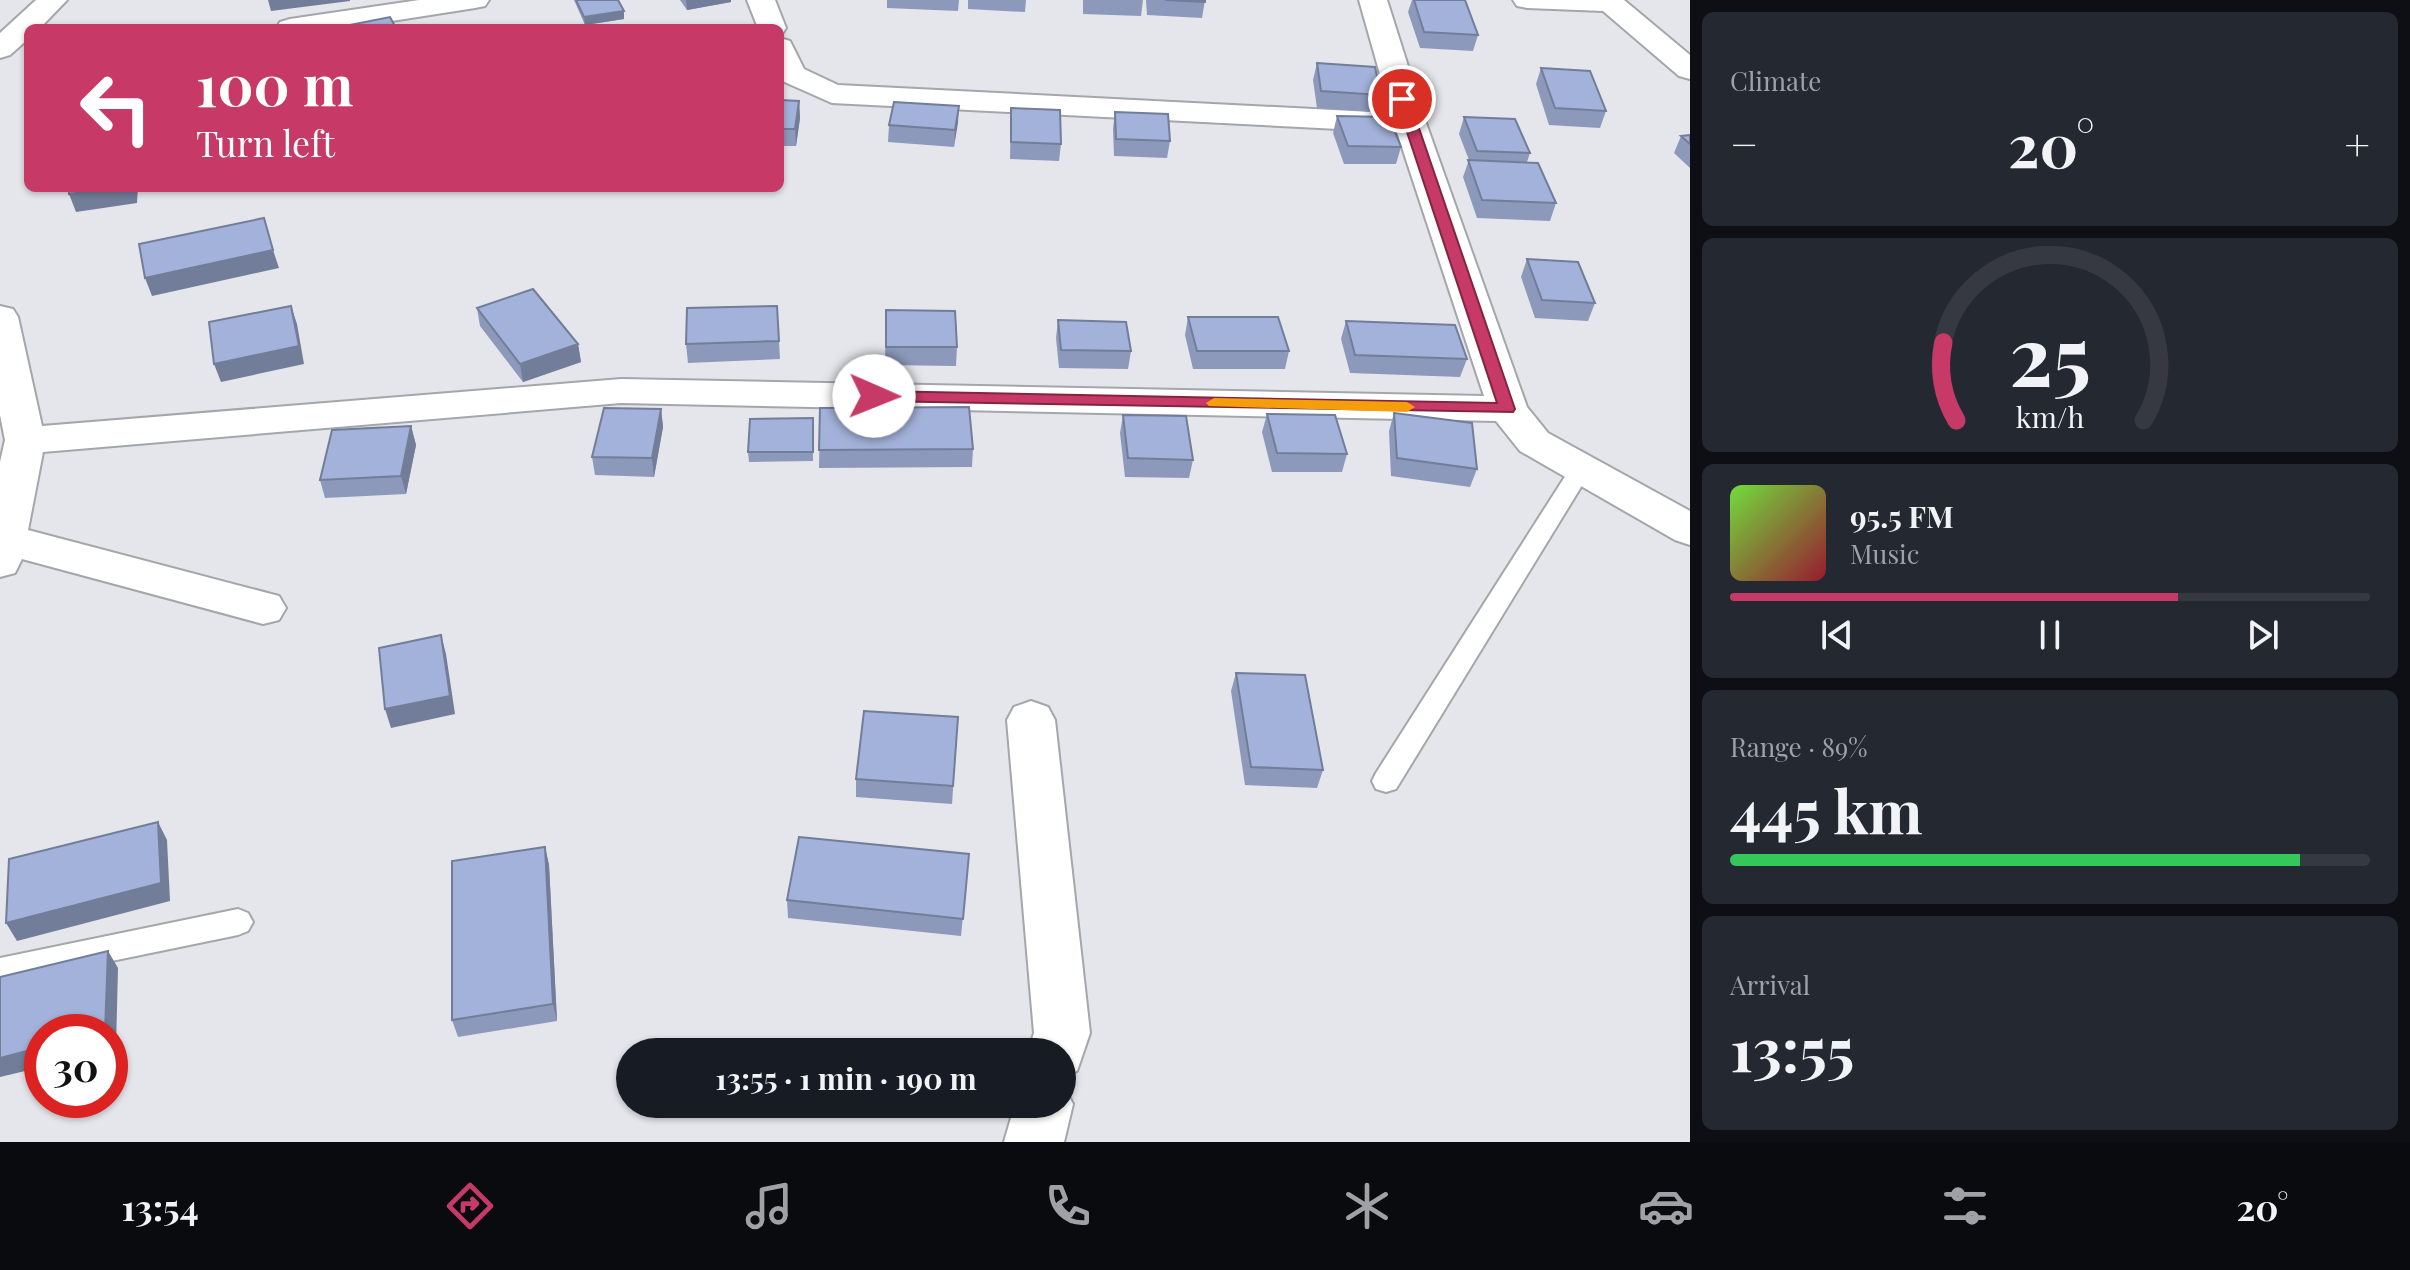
<!DOCTYPE html>
<html lang="en">
<head>
<meta charset="utf-8">
<style>
	body { margin:0; font-family:"Playfair Display",serif; background:#242831; color:#f1f3f6; height:100vh; display:flex; flex-direction:column; font-size:30px; white-space:nowrap }
	* { box-sizing:border-box; margin:0 }
	p { font-size:26px; color:#9ea1a6 }
	.icon { flex:none; width:44px; height:44px; fill:none; stroke:currentColor; stroke-width:2; stroke-linecap:round; stroke-linejoin:round }
	.map { position:relative; flex:1; overflow:hidden }
	.drawer { display:flex; flex-direction:column; gap:12px; padding:12px; background:#0d0f14; width:720px }
	.drawer>* { flex:none }
	.banner { position:absolute; left:24px; top:24px; width:760px; height:168px; border-radius:12px; box-shadow:0 2px 6px #0004; background:#c73967; color:#fff; overflow:hidden }
	.speed { position:absolute; left:24px; top:1014px; display:flex; gap:16px; font-size:40px; font-weight:700; text-align:center }
	.speed>* { display:grid; place-content:center; width:104px; height:104px; border-radius:50%; background:#171b24; box-shadow:0 2px 6px #0004; line-height:1 }
	.speed .limit { border:12px solid #d22; background:#fff; color:#111 }
	.pin { position:absolute; display:grid; place-items:center; width:68px; height:68px; color:#fff; margin:-34px; border:4px solid #fff; border-radius:50%; box-shadow:0 2px 8px #0007 }
	.me { position:absolute; width:88px; margin:-44px; rotate:91deg; stroke-linejoin:round; filter:drop-shadow(0 0 6px #0008) }
	.turn { display:flex; align-items:center; gap:28px; height:168px; padding:0 40px; font-size:36px }
	.turn .icon { width:104px; height:104px; stroke-width:2.5 }
	.turn b { display:block; font-size:56px; line-height:68px }
	.big { font-size:60px; font-weight:700; line-height:1.1 }
	.drawer .card { flex:1; display:flex; flex-direction:column; justify-content:center; gap:12px; min-width:0; padding:0 28px; border-radius:12px; background:#242831 }
	.drawer .dial { align-items:center; gap:0 }
	.dial svg { height:208px; overflow:visible; fill:none; stroke:#363941; stroke-width:7; stroke-linecap:round; text-anchor:middle }
	.dial text { fill:#f1f3f6; stroke:none }
	.song { display:flex; align-items:center; gap:24px }
	.cover { width:96px; height:96px; border-radius:12px; background:linear-gradient(135deg,hsl(100 70% 55%),hsl(350 70% 35%)) }
	.played { height:8px; border-radius:4px; background:linear-gradient(90deg,#c73967 70%,#363941 70%) }
	.keys { display:flex; justify-content:space-around; direction:ltr }
	.heat { display:flex; justify-content:space-between; align-items:center; font-size:44px; direction:ltr }
	.charge { height:12px; border-radius:6px; background:linear-gradient(90deg,#34c759 89%,#363941 0) }
	.trip { position:absolute; left:616px; top:1038px; width:460px; height:80px; border-radius:40px; background:#171b24; box-shadow:0 2px 6px #0004; font-weight:700; line-height:80px; text-align:center }
	.menu { display:flex; height:128px; justify-content:space-around; align-items:center; background:#090b0e; color:#9ea1a6 }
	.menu .icon { width:56px; height:56px }
	.menu .active { color:#c73967 }
	.menu b { font-size:36px; color:#f1f3f6 }
	main { display:flex; flex:1; min-height:0 }
	.map>svg:first-child { display:block }
</style>
</head>
<body>
<main>
<div class="map">
<svg width="1690" height="1142" viewBox="0 0 1690 1142">
	<rect width="100%" height="100%" fill="#e4e6ec"/>
	<g fill="none" stroke-linecap="round" stroke-linejoin="round">
		<g stroke="#a4a6ac" stroke-width="4">
			<path id="lane" d="M 1581,462 L 1589,464 L 1592,469 L 1396,789 L 1386,792 L 1376,789 L 1372,781 L 1376,773 L 1573,464 Z
				M 238,909 L 248,913 L 253,922 L 248,931 L 238,935 L 0,984 L 0,958 Z"/>
		</g>
		<g stroke="#a4a6ac" stroke-width="4">
			<path id="street" d="M 36,0 L 67,0 L 40,28 L 28,28 L 28,39 L 10,55 L 0,58 L 0,33 Z
				M 419,0 L 489,0 L 485,6 L 475,8 L 347,28 L 276,28 L 280,22 L 290,19 Z
				M 747,0 L 775,0 L 786,28 L 782,34 L 780,28 L 758,28 Z
				M 1359,0 L 1387,0 L 1426,123 L 1527,407 L 1548,433 L 1690,511 L 1690,545 L 1675,540 L 1520,451 L 1496,421 L 621,403 L 43,452 L 28,530 L 279,596 L 286,608 L 279,620 L 263,624 L 22,559 L 15,573 L 0,577 L 0,462 L 5,440 L 0,415 L 0,306 L 13,309 L 18,317 L 42,426 L 621,379 L 1484,396 L 1397,132 L 832,103 L 780,80 L 780,38 L 790,41 L 804,69 L 838,85 L 1391,113 Z
				M 1513,0 L 1624,0 L 1690,55 L 1690,79 L 1679,76 L 1603,11 L 1527,8 L 1517,6 Z
				M 1031,701 L 1048,707 L 1055,720 L 1090,1033 L 1077,1071 L 1062,1076 L 1062,1052 L 1028,1052 L 1034,1033 L 1007,720 L 1014,707 Z
				M 1062,1083 L 1073,1104 L 1064,1142 L 1004,1142 L 1015,1104 L 1062,1104 Z"/>
		</g>
		<use href="#lane" fill="#fff" fill-rule="evenodd"/>
		<use href="#street" fill="#fff" fill-rule="evenodd"/>
	</g>
	<path fill="#8c99bb" d="M 574,0 L 618,0 L 624,11 L 624,19 L 585,25 Z
		M 680,0 L 731,0 L 731,2 L 687,10 Z
		M 887,0 L 959,0 L 958,11 L 887,8 Z
		M 968,0 L 1026,0 L 1025,12 L 968,9 Z
		M 1083,0 L 1143,0 L 1141,16 L 1083,14 Z
		M 1146,0 L 1205,0 L 1202,18 L 1147,15 Z
		M 1412,0 L 1465,0 L 1478,35 L 1473,51 L 1420,48 L 1408,12 Z
		M 1317,63 L 1381,95 L 1376,112 L 1317,108 L 1313,80 Z
		M 1541,68 L 1606,111 L 1600,128 L 1549,125 L 1536,84 Z
		M 780,100 L 799,101 L 800,118 L 796,146 L 780,146 Z
		M 959,106 L 954,147 L 888,142 L 889,125 Z
		M 1011,108 L 1061,144 L 1059,161 L 1010,159 Z
		M 1115,112 L 1170,141 L 1167,158 L 1114,156 L 1113,129 Z
		M 1337,116 L 1401,147 L 1396,164 L 1344,164 L 1333,133 Z
		M 1464,117 L 1530,153 L 1527,162 L 1556,203 L 1550,221 L 1477,218 L 1463,177 L 1469,160 L 1459,134 Z
		M 1690,135 L 1690,168 L 1674,153 L 1681,136 Z
		M 1527,259 L 1595,303 L 1588,321 L 1535,318 L 1521,277 Z
		M 777,306 L 780,359 L 688,363 L 686,344 Z
		M 477,308 L 578,344 L 581,362 L 523,382 L 480,326 Z
		M 886,310 L 957,347 L 956,366 L 885,365 Z
		M 1188,317 L 1289,351 L 1285,369 L 1193,369 L 1185,335 Z
		M 1058,320 L 1131,351 L 1128,369 L 1059,368 L 1056,338 Z
		M 1346,321 L 1467,359 L 1460,377 L 1350,373 L 1341,339 Z
		M 820,408 L 973,449 L 972,467 L 819,468 Z
		M 661,409 L 663,427 L 654,477 L 595,475 L 592,457 Z
		M 1394,413 L 1477,469 L 1470,487 L 1391,476 L 1389,431 Z
		M 1267,414 L 1347,454 L 1342,472 L 1272,472 L 1262,432 Z
		M 1123,415 L 1193,460 L 1189,478 L 1125,477 L 1120,433 Z
		M 813,418 L 813,461 L 749,462 L 748,452 Z
		M 411,426 L 416,445 L 406,494 L 325,498 L 320,480 Z
		M 1236,673 L 1323,770 L 1317,788 L 1245,785 L 1231,691 Z
		M 958,717 L 952,804 L 856,797 L 856,779 Z
		M 545,847 L 549,865 L 557,1021 L 458,1037 L 452,1020 Z
		M 969,854 L 961,936 L 788,918 L 787,900 Z"/>
	<path fill="#727d99" d="M 268,0 L 350,0 L 350,1 L 271,11 Z
		M 686,0 L 731,0 L 731,2 L 687,10 Z
		M 624,11 L 624,19 L 585,25 L 584,17 Z
		M 799,101 L 800,118 L 796,146 L 795,129 Z
		M 959,106 L 958,123 L 954,147 L 955,130 Z
		M 112,188 L 138,188 L 137,203 L 76,212 L 69,194 Z
		M 273,250 L 279,268 L 152,296 L 145,278 Z
		M 291,306 L 297,324 L 304,364 L 221,382 L 214,364 Z
		M 578,344 L 581,362 L 523,382 L 520,364 Z
		M 661,409 L 663,427 L 654,477 L 652,458 Z
		M 411,426 L 416,445 L 406,494 L 401,476 Z
		M 441,635 L 446,654 L 455,714 L 391,728 L 385,709 Z
		M 158,822 L 167,840 L 170,901 L 17,941 L 6,923 Z
		M 545,847 L 549,865 L 557,1021 L 553,1004 Z
		M 108,951 L 118,968 L 116,1048 L 110,1049 L 110,1032 L 101,1032 Z
		M 42,1047 L 42,1067 L 0,1077 L 0,1058 Z"/>
	<path fill="#a3b2da" stroke="#727d99" stroke-width="2" d="M 576,0 L 618,0 L 624,11 L 584,17 Z
		M 1165,0 L 1205,0 L 1205,2 Z
		M 1414,0 L 1465,0 L 1478,35 L 1424,32 Z
		M 390,17 L 396,28 L 340,28 L 339,27 Z
		M 1317,63 L 1375,67 L 1381,95 L 1321,91 Z
		M 1541,68 L 1590,71 L 1606,111 L 1555,108 Z
		M 780,100 L 799,101 L 795,129 L 780,129 Z
		M 894,102 L 959,106 L 955,130 L 889,125 Z
		M 1011,108 L 1060,110 L 1061,144 L 1011,142 Z
		M 1115,112 L 1168,114 L 1170,141 L 1116,139 Z
		M 1337,116 L 1389,117 L 1401,147 L 1348,146 Z
		M 1464,117 L 1515,119 L 1530,153 L 1477,151 Z
		M 1690,135 L 1690,144 L 1681,136 Z
		M 1468,160 L 1538,163 L 1556,203 L 1482,200 Z
		M 69,188 L 112,188 L 69,194 Z
		M 264,218 L 273,250 L 145,278 L 139,244 Z
		M 1527,259 L 1578,262 L 1595,303 L 1542,300 Z
		M 533,289 L 578,344 L 520,364 L 477,308 Z
		M 291,306 L 299,346 L 214,364 L 209,322 Z
		M 777,306 L 779,341 L 686,344 L 687,308 Z
		M 886,310 L 955,311 L 957,347 L 886,347 Z
		M 1188,317 L 1278,317 L 1289,351 L 1197,351 Z
		M 1058,320 L 1126,322 L 1131,351 L 1061,350 Z
		M 1346,321 L 1455,325 L 1467,359 L 1355,355 Z
		M 969,407 L 973,449 L 819,450 L 820,408 Z
		M 604,408 L 661,409 L 652,458 L 592,457 Z
		M 1394,413 L 1472,423 L 1477,469 L 1397,458 Z
		M 1267,414 L 1335,415 L 1347,454 L 1277,453 Z
		M 1123,415 L 1186,416 L 1193,460 L 1128,458 Z
		M 813,418 L 813,452 L 748,452 L 750,419 Z
		M 411,426 L 401,476 L 320,480 L 332,430 Z
		M 441,635 L 450,696 L 385,709 L 379,648 Z
		M 1236,673 L 1305,675 L 1323,770 L 1251,767 Z
		M 864,711 L 958,717 L 953,786 L 856,779 Z
		M 158,822 L 161,883 L 6,923 L 9,859 Z
		M 799,837 L 969,854 L 963,919 L 787,900 Z
		M 545,847 L 553,1004 L 452,1020 L 452,861 Z
		M 108,951 L 105,1031 L 42,1032 L 42,1047 L 0,1058 L 0,977 Z"/>
	<path fill="#c73967" stroke="#812543" stroke-width="2" d="M 1398,96 L 1409,99 L 1515,409 L 1513,412 L 874,401 L 866,396 L 874,391 L 1497,403 L 1396,99 Z"/>
	<path fill="#f59e0b" d="M 1214,398 L 1407,402 L 1415,407 L 1407,412 L 1209,406 L 1206,403 Z"/>
</svg>
<div class="speed"><div class="limit">30</div></div>
<div class="pin" style="left:1402px;top:99px;background:#d93025"><svg class="icon" aria-label="arrive" viewBox="0 0 24 24"><path d="M6 21V4h12l-3 4 3 4H6"/></svg></div>
<svg class="me" style="left:874px;top:396px" viewBox="-20 -20 40 40"><circle r="19" fill="#fff"/><path d="M0-13L10 11 0 6-10 11z" fill="#c73967"/></svg>
<div class="trip">13:55 · 1 min · 190 m</div>
<div class="banner">
<div class="turn"><svg class="icon" aria-label="left" viewBox="0 0 24 24"><path d="M17 20v-9H6M10 6l-5 5 5 5"/></svg><div><b>100 m</b>Turn left</div></div>
</div>
</div>
<section class="drawer">
<div class="card"><p>Climate</p>
<div class="heat"><a>−</a><b class="big">20°</b><a>+</a></div>
</div>
<div class="card dial"><svg viewBox="0 0 100 80">
<path d="M14 69A42 42 0 1 1 86 69"/>
<path d="M14 69A42 42 0 0 1 9 39" stroke="#c73967"/>
<text x="50" y="56" font-size="32" font-weight="700">25</text>
<text x="50" y="72" font-size="11">km/h</text>
</svg></div>
<div class="card">
<div class="song"><i class="cover"></i><div><b>95.5 FM</b><p>Music</p></div></div>
<div class="played"></div>
<div class="keys"><svg class="icon" aria-label="previous" viewBox="0 0 24 24"><path d="M18 5L8 12l10 7zM5 5v14"/></svg><svg class="icon" aria-label="pause" viewBox="0 0 24 24"><path d="M8 5v14M16 5v14"/></svg><svg class="icon" aria-label="next" viewBox="0 0 24 24"><path d="M6 5l10 7-10 7zM19 5v14"/></svg></div>
</div>
<div class="card"><p>Range · 89%</p><b class="big">445 km</b><div class="charge"></div></div>
<div class="card"><p>Arrival</p><b class="big">13:55</b></div>
</section>
</main>
<nav class="menu">
<b>13:54</b>
<svg class="icon active" aria-label="directions" viewBox="0 0 24 24"><path d="M12 3l9 9-9 9-9-9zM9 14v-3h6M13 9l2 2-2 2"/></svg>
<svg class="icon" aria-label="music" viewBox="0 0 24 24"><path d="M9 18V5l10-2v13"/><circle cx="6" cy="18" r="3"/><circle cx="16" cy="16" r="3"/></svg>
<svg class="icon" aria-label="phone" viewBox="0 0 24 24"><path d="M5 4h4l2 5-3 2q2 4 5 5l2-3 5 2v4C11 20 4 13 5 4z"/></svg>
<svg class="icon" aria-label="climate" viewBox="0 0 24 24"><path d="M12 3v18M4 7l16 10M4 17L20 7"/></svg>
<svg class="icon" aria-label="car" viewBox="0 0 24 24"><path d="M5 17H2v-5l4-1 3-4h7l3 4 3 1v5h-3M9 17h6M6 11h13"/><circle cx="7" cy="17" r="2"/><circle cx="17" cy="17" r="2"/></svg>
<svg class="icon" aria-label="filters" viewBox="0 0 24 24"><path d="M4 7h16M4 17h16"/><circle cx="9" cy="7" r="2"/><circle cx="15" cy="17" r="2"/></svg>
<b>20°</b>
</nav>
</body>
</html>
